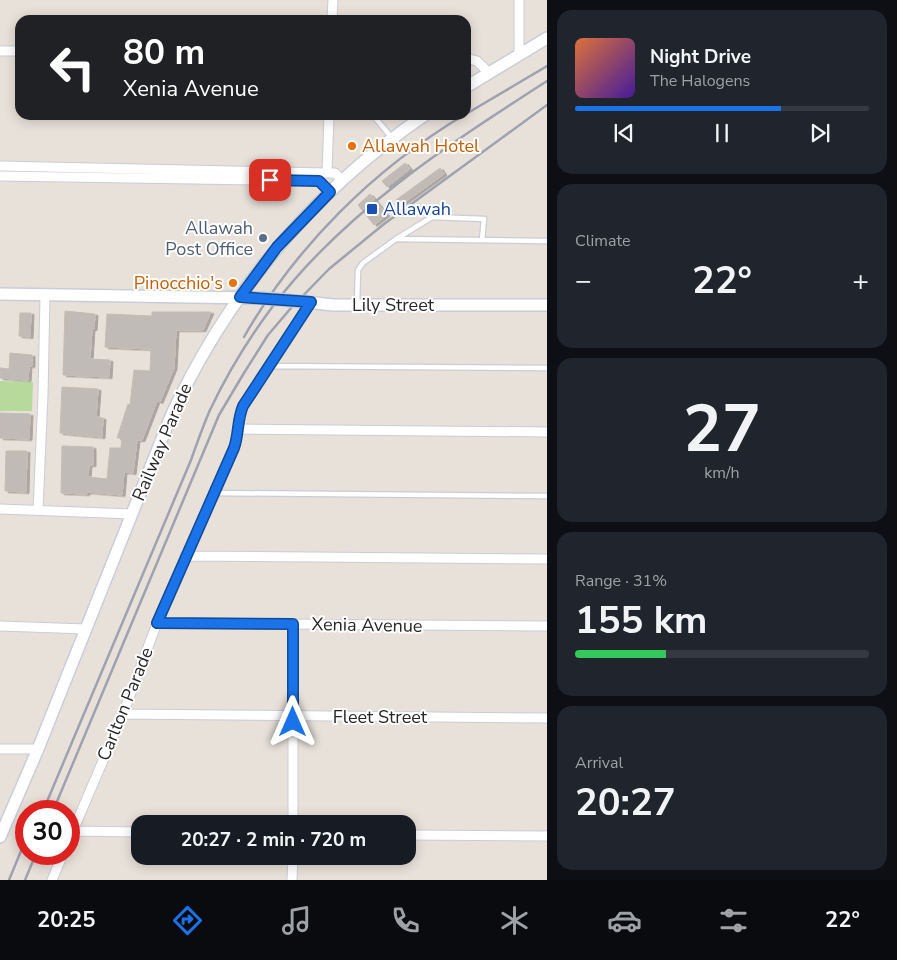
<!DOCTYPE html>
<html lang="en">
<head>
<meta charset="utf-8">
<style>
	body { margin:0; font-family:"Nunito Sans",sans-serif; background:#20242c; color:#f1f3f6; height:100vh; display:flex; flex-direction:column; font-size:19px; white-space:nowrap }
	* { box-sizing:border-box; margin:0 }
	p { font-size:16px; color:#9ea1a6 }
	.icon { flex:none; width:28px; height:28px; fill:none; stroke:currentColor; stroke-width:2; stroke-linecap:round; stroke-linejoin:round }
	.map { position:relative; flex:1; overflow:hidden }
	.sheet { display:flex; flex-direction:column; gap:10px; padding:10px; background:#0d0f14; width:350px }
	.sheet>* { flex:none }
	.hud { position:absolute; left:15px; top:15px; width:456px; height:105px; border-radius:15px; box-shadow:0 2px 12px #0003; background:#202124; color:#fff; overflow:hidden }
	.speed { position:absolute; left:15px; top:800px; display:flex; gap:10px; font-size:25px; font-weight:700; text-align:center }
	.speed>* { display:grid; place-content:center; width:65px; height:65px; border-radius:50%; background:#171b24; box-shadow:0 2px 12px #0003; line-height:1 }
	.speed .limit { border:8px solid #d22; background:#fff; color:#111 }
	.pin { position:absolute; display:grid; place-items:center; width:42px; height:42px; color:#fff; margin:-21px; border-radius:10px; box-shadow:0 2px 8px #0006 }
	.me { position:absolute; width:55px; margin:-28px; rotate:0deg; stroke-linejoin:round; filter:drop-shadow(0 0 4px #0008) }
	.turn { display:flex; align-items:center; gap:18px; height:105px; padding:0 25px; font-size:22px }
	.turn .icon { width:65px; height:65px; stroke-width:2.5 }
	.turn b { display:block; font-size:35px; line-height:42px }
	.big { font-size:38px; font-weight:700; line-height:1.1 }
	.sheet .card { flex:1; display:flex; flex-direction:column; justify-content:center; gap:8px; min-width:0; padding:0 18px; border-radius:15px; background:#20242c }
	.sheet .dial { align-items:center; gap:0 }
	.dial b { font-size:65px; line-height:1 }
	.song { display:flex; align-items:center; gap:15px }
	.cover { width:60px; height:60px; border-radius:8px; background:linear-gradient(135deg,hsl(20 70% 55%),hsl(260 70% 35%)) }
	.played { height:5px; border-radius:2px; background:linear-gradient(90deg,#1a73e8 70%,#363941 70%) }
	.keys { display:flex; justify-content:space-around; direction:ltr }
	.heat { display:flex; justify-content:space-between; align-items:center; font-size:28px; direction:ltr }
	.charge { height:8px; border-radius:4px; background:linear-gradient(90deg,#34c759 31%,#363941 0) }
	.trip { position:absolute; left:131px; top:815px; width:285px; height:50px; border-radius:15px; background:#171b24; box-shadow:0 2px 12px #0003; font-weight:700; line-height:50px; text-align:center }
	.tabs { display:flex; height:80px; justify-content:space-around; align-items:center; background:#090b0e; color:#9ea1a6 }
	.tabs .icon { width:35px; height:35px }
	.tabs .active { color:#1a73e8 }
	.tabs b { font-size:22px; color:#f1f3f6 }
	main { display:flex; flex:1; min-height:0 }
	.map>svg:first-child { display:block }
</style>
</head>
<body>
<main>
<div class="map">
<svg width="547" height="880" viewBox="0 0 547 880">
	<defs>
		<filter id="shadow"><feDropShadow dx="3" dy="1.5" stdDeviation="0" flood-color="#0004"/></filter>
	</defs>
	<rect width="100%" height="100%" fill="#e8e1da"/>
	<path fill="#b7da9c" d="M 0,381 L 33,382 L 32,411 L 0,411 Z"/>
	<path fill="#c1bbb7" stroke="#c3bdb4" filter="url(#shadow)" d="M 405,163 L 410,169 L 387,187 L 382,181 Z
		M 440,168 L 444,174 L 401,205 L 396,200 Z
		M 370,194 L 387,215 L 374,225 L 358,205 Z
		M 65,311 L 95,314 L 94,329 L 92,329 L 90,359 L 110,360 L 109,377 L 63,375 Z
		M 152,312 L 211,312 L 203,330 L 176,330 L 174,368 L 160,402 L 157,401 L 142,440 L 137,440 L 133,473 L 124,472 L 122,495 L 87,492 L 87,494 L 61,493 L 62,446 L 93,447 L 93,465 L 89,465 L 88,477 L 107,479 L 110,448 L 121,448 L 122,438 L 117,438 L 128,404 L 130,405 L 134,370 L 150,371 L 151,349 L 105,347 L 107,314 L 152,316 Z
		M 20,313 L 31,313 L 30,337 L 19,336 Z
		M 10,353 L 32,355 L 32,366 L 29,366 L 28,380 L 0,378 L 0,368 L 9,369 Z
		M 62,387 L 98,389 L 96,417 L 103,418 L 102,437 L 60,433 Z
		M 0,413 L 30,414 L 29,439 L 0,438 Z
		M 6,451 L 27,451 L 26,492 L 5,491 Z"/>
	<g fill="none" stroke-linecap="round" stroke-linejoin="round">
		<g stroke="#c9cdd8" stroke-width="7">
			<path id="lane" d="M 373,115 L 392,138
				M 397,239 L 547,241
				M 357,304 L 358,270 L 363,263 L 396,239 L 432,217 L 484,219 L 482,240
				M 269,366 L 547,368
				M 238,429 L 240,413 L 243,406 L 310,303
				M 213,493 L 547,496"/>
		</g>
		<g stroke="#c9cdd8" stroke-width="11">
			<path id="street" d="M 519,0 L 519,54
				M 332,20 L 333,0
				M 0,51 L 20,51
				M 466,58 L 477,61 L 489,73
				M 329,115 L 327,173 L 335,173 L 342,181
				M 0,166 L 327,173
				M 0,176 L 314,181 L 321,182 L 330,192
				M 0,509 L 132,514
				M 38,510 L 43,395 L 45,295
				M 185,556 L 547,559
				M 157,623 L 547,626
				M 0,626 L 86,629
				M 123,714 L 547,718
				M 0,749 L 38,749
				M 293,824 L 293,624
				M 73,831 L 140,832
				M 408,835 L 547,836
				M 69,840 L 123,714 L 157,623 L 234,448 L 238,429 L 547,432
				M 52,880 L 63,854
				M 292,880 L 293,856"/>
		</g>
		<g stroke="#c9cdd8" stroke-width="14">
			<path id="secondary" d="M 466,87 L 547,38
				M 0,294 L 261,298
				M 306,302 L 333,305 L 547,305
				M 0,837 L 38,749 L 171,416 C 228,294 313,191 425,115"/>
		</g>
		<use href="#lane" stroke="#fff" stroke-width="4.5"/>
		<use href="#street" stroke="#fff" stroke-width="9"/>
		<use href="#secondary" stroke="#fff" stroke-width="11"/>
		<path stroke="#9ea2b0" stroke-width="2.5" d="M 466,114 L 547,66
			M 244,337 C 296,246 374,169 464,115
			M 43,811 L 191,460 C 197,443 203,426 210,410 C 227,374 249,338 273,306 C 345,211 448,145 547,81
			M 53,811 L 219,415 L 244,373 L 268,335 L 291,308 L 329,269 L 384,224 L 547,105
			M 9,880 L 26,839
			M 25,880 L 36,854"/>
		<g stroke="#c9cdd8" stroke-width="14" stroke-linecap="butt">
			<path id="secondary-bridge" d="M 261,298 L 306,302"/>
		</g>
		<use href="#secondary-bridge" stroke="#fff" stroke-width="11"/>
	</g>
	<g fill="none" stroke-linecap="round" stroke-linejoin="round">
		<g stroke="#114b97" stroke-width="12">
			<path id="route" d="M 270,180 L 319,181 L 330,192 L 277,247 L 240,297 L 311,302 L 243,406 C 237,420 239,434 234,448 L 157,623 L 293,624 L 293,722"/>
		</g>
		<use href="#route" stroke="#1a73e8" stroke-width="9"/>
	</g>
	<g fill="#e8710a" stroke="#fff" stroke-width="2">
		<circle cx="352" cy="146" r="5"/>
		<circle cx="233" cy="283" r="5"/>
	</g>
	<rect fill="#1a4fb4" stroke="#fff" stroke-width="2" x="366" y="203" width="12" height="12" rx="2.5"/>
	<circle fill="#5c6f8a" stroke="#fff" stroke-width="2" cx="263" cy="238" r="5"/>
	<g text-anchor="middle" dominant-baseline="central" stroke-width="4" stroke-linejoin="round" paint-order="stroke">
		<g font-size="18" fill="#c56008" stroke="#fff" text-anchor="start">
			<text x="362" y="146">Allawah Hotel</text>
			<text x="223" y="283" text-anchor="end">Pinocchio's</text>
		</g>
		<g font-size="18" fill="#164399" stroke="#fff" text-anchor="start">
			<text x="383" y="209">Allawah</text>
		</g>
		<g font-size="18" fill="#4e5e75" stroke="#fff" text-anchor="end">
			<text x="253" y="228">Allawah<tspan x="253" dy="21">Post Office</tspan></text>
		</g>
		<g font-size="18" fill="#272727" stroke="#fff">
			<text x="393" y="305">Lily Street</text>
			<text transform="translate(162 442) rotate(-67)">Railway Parade</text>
			<text transform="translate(367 625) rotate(1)">Xenia Avenue</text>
			<text transform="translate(125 704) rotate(-68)">Carlton Parade</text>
			<text x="380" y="717">Fleet Street</text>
		</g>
	</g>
</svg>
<div class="speed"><div class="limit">30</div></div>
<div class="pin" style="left:270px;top:180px;background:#d93025"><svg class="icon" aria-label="arrive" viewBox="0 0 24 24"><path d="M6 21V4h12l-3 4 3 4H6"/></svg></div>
<svg class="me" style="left:293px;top:722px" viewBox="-20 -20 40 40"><path d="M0-17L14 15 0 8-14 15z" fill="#1a73e8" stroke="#fff" stroke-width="4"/></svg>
<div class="trip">20:27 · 2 min · 720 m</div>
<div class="hud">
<div class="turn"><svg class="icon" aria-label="left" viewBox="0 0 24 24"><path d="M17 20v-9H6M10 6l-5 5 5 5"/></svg><div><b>80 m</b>Xenia Avenue</div></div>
</div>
</div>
<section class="sheet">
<div class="card">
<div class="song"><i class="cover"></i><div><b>Night Drive</b><p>The Halogens</p></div></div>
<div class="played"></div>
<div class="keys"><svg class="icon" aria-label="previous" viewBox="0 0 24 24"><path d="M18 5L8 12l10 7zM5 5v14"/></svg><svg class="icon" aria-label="pause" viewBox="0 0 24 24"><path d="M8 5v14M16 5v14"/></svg><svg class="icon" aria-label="next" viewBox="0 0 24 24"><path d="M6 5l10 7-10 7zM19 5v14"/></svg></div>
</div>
<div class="card"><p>Climate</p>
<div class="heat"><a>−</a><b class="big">22°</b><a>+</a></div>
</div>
<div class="card dial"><b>27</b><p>km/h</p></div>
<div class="card"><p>Range · 31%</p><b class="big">155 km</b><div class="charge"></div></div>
<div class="card"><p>Arrival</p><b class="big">20:27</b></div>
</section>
</main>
<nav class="tabs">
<b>20:25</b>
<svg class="icon active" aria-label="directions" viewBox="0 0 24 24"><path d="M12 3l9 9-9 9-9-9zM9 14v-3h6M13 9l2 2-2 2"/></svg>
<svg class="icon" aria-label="music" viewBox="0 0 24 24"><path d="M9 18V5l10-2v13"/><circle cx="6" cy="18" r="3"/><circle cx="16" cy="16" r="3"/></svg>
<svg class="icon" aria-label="phone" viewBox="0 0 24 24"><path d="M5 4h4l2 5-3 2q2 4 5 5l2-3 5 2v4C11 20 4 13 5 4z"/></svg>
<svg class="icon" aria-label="climate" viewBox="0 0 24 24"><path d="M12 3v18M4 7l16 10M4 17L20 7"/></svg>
<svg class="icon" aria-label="car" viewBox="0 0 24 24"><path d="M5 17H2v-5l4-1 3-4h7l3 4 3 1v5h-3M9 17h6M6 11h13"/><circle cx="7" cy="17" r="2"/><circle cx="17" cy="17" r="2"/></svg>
<svg class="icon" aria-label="filters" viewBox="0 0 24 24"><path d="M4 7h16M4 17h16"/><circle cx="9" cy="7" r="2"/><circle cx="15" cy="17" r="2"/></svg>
<b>22°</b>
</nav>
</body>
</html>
